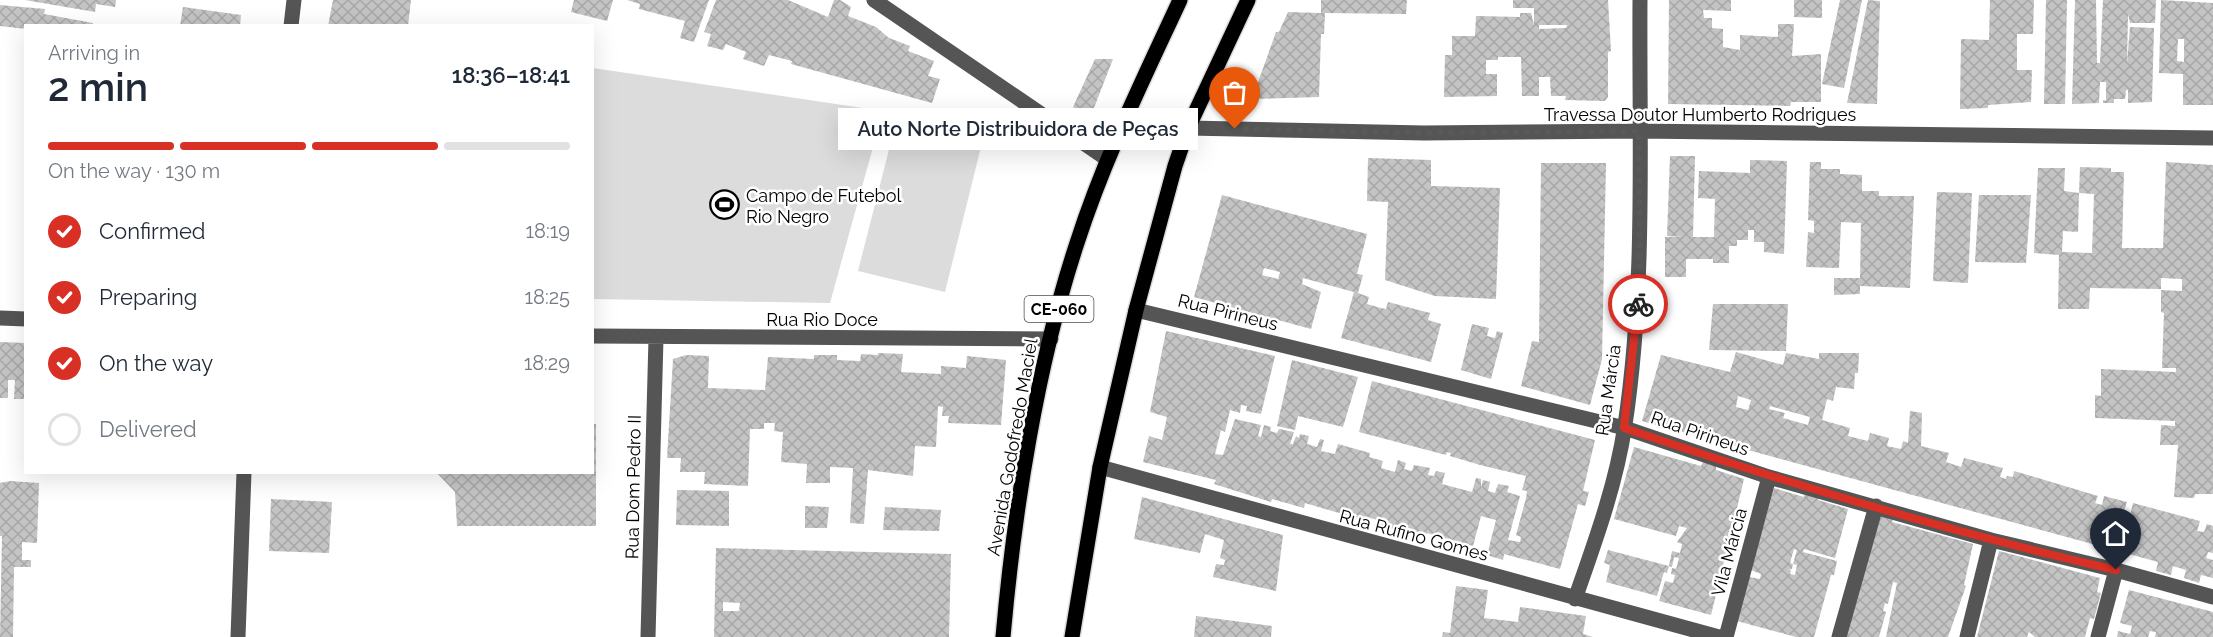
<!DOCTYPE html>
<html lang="en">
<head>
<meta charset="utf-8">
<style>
  :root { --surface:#fff; --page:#f6f6f7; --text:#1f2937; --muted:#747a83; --line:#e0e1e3; --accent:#d93025 }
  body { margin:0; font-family:Raleway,sans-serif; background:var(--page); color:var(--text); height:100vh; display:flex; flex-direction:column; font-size:22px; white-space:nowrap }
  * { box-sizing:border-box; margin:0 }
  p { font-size:20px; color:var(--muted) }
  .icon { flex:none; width:33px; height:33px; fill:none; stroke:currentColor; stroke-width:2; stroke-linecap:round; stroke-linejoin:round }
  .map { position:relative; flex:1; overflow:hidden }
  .sheet { position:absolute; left:24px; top:24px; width:570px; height:450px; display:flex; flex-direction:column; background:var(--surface); border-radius:0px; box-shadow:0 6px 24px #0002 }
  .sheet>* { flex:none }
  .pin { position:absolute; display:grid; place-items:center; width:51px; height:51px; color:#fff; margin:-62px -26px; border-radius:50% 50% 50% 0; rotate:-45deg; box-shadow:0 0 6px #0007 }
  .pin .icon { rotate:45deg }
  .courier { position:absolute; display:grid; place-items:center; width:60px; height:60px; margin:-30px; border:4px solid #d93025; border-radius:50%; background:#fff; color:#222; box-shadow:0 2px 8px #0007 }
  .bubble { position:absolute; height:42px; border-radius:0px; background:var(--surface); box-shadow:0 6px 24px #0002; font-size:20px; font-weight:600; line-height:42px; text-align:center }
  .headline em { font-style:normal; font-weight:600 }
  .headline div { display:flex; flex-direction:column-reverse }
  .headline { display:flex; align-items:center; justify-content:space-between; height:102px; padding:0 24px }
  h1 { font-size:39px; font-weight:600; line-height:45px }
  .bar { display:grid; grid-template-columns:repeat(4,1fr); gap:9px 6px; align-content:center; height:72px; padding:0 24px }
  .bar i { height:8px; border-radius:4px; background:var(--line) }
  .bar .active { background:var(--accent) }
  .bar p { grid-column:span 4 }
  ol { padding:0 24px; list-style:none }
  li { display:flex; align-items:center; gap:18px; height:66px }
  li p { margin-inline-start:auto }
  li .icon { padding:6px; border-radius:50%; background:var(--accent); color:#fff; stroke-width:4 }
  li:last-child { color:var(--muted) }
  li i { width:33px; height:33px; border:3px solid var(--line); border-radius:50% }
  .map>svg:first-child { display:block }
  .park { fill:#dcdcdc }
  .building { fill:url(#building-cross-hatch); fill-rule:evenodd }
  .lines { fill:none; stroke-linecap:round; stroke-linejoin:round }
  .major-casing { stroke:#dbdbdb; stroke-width:18 }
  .minor { stroke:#555; stroke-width:15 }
  .major { stroke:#000; stroke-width:15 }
  .done { stroke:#595959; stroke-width:6; stroke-dasharray:0 10.8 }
  .route { stroke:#d93025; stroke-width:8 }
  .labels { text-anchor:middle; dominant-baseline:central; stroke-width:5; stroke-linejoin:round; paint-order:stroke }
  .shield { fill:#fff; stroke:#4c4c4c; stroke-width:1.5 }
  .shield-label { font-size:16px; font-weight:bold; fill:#000 }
  .street-label { font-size:18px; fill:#000; stroke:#fff }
  .poi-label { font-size:18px; fill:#000; stroke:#fff; text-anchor:start }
</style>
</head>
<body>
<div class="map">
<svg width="2213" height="637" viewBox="0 0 2213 637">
  <defs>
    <pattern id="building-cross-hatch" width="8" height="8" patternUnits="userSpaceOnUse" patternTransform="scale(1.5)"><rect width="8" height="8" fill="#c4c4c4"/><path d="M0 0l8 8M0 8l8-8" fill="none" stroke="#a7a7a7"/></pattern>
  </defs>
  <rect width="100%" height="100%" fill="#fff"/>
  <!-- park -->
  <path class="park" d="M593,68l290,43 -53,192 -237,-4z
    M896,122l86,21 -37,149 -87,-21z"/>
  <!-- building -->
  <path class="building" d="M25,0h91l-1,7 -19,-3 -1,8z
    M333,0h78l-3,26h-80z
    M574,0h39l-6,21 -36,-9z
    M627,0h82l-15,42 -14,-4 5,-17 -46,-12 1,-5z
    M716,0h72l40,17 6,-17h6l11,7 -3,9 28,11 13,11 21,8 -2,5 26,10 -6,15 12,3 -8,24 -141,-39 1,-3 -23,-6 -5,11 -21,-7 3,-7 -20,-8 -3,6 -16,-4 4,-12 -7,-2z
    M1321,0h86l-1,14 -81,-1 -1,21h-3l-2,63 -67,2 24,-67h3l9,-20 33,1z
    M1513,0h95l3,51 -3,1v45l-3,4 -40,-1 1,-4h-15l-1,-19h-11v19h-17l-1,-39h-23v3h-12v14h11v22l-53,1 1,-42h7v-19h23l1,-20 44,1v-4h11l3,12v-17h-21zM1539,25h28l-1,3 -27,1z
    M1669,0h62v11l-28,-1 1,8h8v10l11,1v18l17,3v-15l38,2v-13h16l-2,32 29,-2v48h-30l-1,4 -122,-2z
    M1794,0h28v18l-28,-1z
    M1840,0h22l-18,88 -22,-4z
    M1868,0l12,1 -3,103 -30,-1z
    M1990,0h44l-1,34h-16v36h15l-1,32 -43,3v3l-28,1 1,-70 28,1z
    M2046,0h21l-2,104h-21z
    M2075,0h21l1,63h3l3,-63h53l-1,23h-25l-2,-9 -1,49 3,-36 24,1 -2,74 -24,1v-13h-2l-1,9h-11v4h-11v-3l3,1v-19h-6l-1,21 -27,1z
    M2161,0l52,3v102h-30v-31l-24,-1zM2178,39h6v23l-7,-1z
    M0,5l45,4 -1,5 49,9v3h-67v3l-26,-3z
    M183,7l58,8 -1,11h-60z
    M1095,59h18l-23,59 -17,-11z
    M1670,156h25l-2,81h21l1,-38 -17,-1 1,-27 51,2v-13l37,1 -3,93 -20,-2v-10h-10v-12h-6v10h-11v6h-8v17h-16v-4h-27v18h-21v-40h18l-16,-1z
    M1368,158l63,2v26l69,2 -4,111 -61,-3 -50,-16 3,-78 -21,-1z
    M1810,162h11v7h19v5l22,1v16h17v5h35l-4,92 -50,-2v8l-26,1v-17h26l1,-55 -20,-1 -2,46 -33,-1 2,-35 6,1v-12l-6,-1z
    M2166,162l47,3v329h-18l-1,4 -20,-1 4,-52h-18l1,-20 14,1v-5l-80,-3v-23l6,1v-27l75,3v-4h-14l2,-55 -3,-1v-22l21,1v-12l-21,-1v11l-71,-1 -1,21h-31l1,-54 -25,-2 4,-85h27l-1,23 15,2 1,-26 31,1v4h13l-2,76h41zM2079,193l15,1 -2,59 -30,-1 1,-21 15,1z
    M1541,163h65l-4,196 -12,46 -69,-19 11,-45 7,1z
    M1937,192l35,1 -4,90 -35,-2z
    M1222,195l145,39 -10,40 6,1 -5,18 11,4 -2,7 14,4 5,1 2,-7 42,11 -2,7 13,4 -10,38 -90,-24 13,-46 -51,-14 -1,6 19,8 -10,37 -117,-32zM1264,268l16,4 -2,7 -16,-4z
    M1979,195h52l-5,68 -51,-1z
    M1713,304h75l-2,47 -77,-1z
    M1472,324l17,4 -2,8 8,2 2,-7 6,2 -12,46 -30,-9z
    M1166,331l109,25 -14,58 -15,-3 1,-5 -6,-1 -1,8 -10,-3 -5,22 -4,-2 -6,24 8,1 12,-36 26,6 -3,11 3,1 3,-12 7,2 -1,4 7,2 2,-4 15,3 -4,12h3l3,-8 3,2 1,-4 9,2 -2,8 10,3 3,-8 4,1 -3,11 14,3 3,-10 32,9 -1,4 14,4 -2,7 14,4 3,-12 8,3 -2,6 8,2 2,-6 16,3 -2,7 6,1 2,-5 9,2 -3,11 30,8 4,-14 5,1v9l2,-8 7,2 -2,9 7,2 3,-9 11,2 -2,6 13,4 -12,44 12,2 1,-5 -5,-2 10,-37 1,-7 -5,-1 4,-14 -46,-11 -30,-9 1,-3 -4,-1 -1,3 -87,-23 13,-51 223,59 -12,51 6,1 -4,14 -7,-2 -18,65 -56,-15 -1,6 -16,-5 9,-35 -15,-4 -8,30 -46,-13 -1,5 -15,-4 1,-5 -15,-4 -1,5 -16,-5 1,-4 -14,-4 -1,4 -61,-18 -1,5 -32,-9 -1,3 -57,-18 2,-4 -73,-18 6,-26 13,4 5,-23 -17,-5z
    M0,342l26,1v56h-12l1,-19h-7v18h-8z
    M1736,352l47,13 3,-12 33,6v-6h40l-1,20h-3l-1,16 -18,-2 -3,14 -6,-2 -5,21 28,8 -2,8 20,5 2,-8 19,5 -2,8 14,3 2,-8 5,2 2,-32 12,2 -1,33 28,7 -3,9 15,5 3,-9 39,10 -3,9 6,2 1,-3 6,1 1,-6 24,7 60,18 -3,7 7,2 2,-9 23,6 -4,12 7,2 3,-13 67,18 -3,10 7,1 3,-8 6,2v27l-5,-1 -2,6 7,2v18l-12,-3 -2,8 -15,-5 2,-8 -13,-4 -2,9 -15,-4 2,-9 -516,-141 19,-66 69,17zM1738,396l13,4 -3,10 -12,-3zM1770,406l40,11 -2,8 -25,-7 2,-5 -16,-4z
    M878,353l25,1 -2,18 40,2v-8l25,2 1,-12 39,4 -5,65 -53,-2 1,-7h-7l1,-9 -5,-1 -2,41 -21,-1 -2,30 -45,-6 -4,54 -14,-1 3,-55 -23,-1v16h-24l1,-19 -26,-2 2,-30 -9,-1 1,-8h-11v6h-14l-2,57 -44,-2 1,-12h-25l1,-14h-14l6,-99 13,-4 23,1 -1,32 57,2 3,-33 46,2v-4h23v5l23,1 1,-7 17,1z
    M1292,360l66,17 -15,50 -45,-11 -3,14 -18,-4z
    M592,424h4v102h-139l-2,-34 -19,-20h156z
    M1634,447l67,19 2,-4 13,4v4l28,9 -33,136 -52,-14 6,-20 8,2 2,-8 -4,-1 1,-6 4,1 3,-11 -5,-1 -2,10 -3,-1 3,-15 8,2 2,-9 -5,-2 10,-14 -8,-2 -3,10 -62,-17z
    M10,481l29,2 -2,60 -15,-1v18h9v7h-17l-1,70h-13l2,-101h-2v-53z
    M1774,488l30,9 1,-4 14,4 -1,3 30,9 -13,49 -31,-9 -1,3 34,9 -3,14h-3l-17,62h-18l-59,-16 12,-44 11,2 1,-5 -10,-4zM1794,549l3,1 -4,14 4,1 -2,10 -5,-1 1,-4h-3l4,-1 1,-5 -3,-1z
    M677,490l52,1v35l-53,-1z
    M1142,497l141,38 -7,56 -63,-14 3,-13 8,1 1,-5 -5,-2 4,-18 -19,-6 -5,19 -66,-14z
    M271,499l61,3 -3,51 -60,-2z
    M805,506l24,1 -2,21h-22z
    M885,507l56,3 -2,21 -56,-1z
    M1877,512l17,5 -2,5 81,22 -9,41 2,1 -18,51h-62l11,-54 -4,-1 -5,22 -3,-1 -2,8 3,1 -7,25h-35z
    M716,548l235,6 -2,83h-235zM723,602l17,1 -1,8h-16z
    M1608,550l61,16 -2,7 -3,-1 -7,24 -51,-14 4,-17 -6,-2z
    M1999,551l101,27 -3,14 4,1 -7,26 -4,-1 -5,19h-50l-6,-5 -2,5h-50z
    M1456,586l32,4 -4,28 34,4 2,-15 66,9 -3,18 10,3h-151l1,-5 7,1z
    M2129,590l84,22v25h-58l1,-5 -6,-1 -2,6h-31l1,-6 12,3 2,-8 -12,-3z
    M1196,616l76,10 -1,11h-77z"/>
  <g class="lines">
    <defs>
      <path id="major" d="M1003,637c11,-126 34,-273 74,-394 27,-84 66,-163 103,-243
        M1072,637l28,-170 36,-157 39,-144 13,-38 60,-128"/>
    </defs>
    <!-- major casing -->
    <use href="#major" class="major-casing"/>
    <!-- minor -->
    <path class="minor" d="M874,0l233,159
      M291,26l3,-26
      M1188,128l236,5 215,-2 574,7
      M1136,310l489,118 144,49 222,63 125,30 97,27
      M0,318l26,1
      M592,336l459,3
      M1100,467l619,170
      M1575,599c20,-57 41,-114 50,-174 21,-140 14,-283 15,-425
      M238,637l6,-165
      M648,637l8,-299
      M1726,637l43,-160
      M1839,637l37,-131
      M1967,637l24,-97
      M2098,637l18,-67"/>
    <!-- major -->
    <use href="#major" class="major"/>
  </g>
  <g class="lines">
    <!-- done -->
    <path class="done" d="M1235,129l189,4 215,-2 1,140 -2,33"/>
    <!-- route -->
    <path class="route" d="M1638,304l-14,124c162,55 326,104 492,142"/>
  </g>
  <!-- icons -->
  <defs>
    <symbol id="stadium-ring" viewBox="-11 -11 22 22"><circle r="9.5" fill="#fff" stroke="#000" stroke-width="1.5"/><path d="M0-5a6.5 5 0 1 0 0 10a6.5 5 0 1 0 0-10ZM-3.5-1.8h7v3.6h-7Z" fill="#000"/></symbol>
  </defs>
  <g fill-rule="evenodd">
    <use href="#stadium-ring" x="708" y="188" width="33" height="33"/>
  </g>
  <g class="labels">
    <!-- shield labels -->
    <rect class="shield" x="1024.5" y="296" width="69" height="26" rx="4.5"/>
    <g class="shield-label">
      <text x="1059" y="309">CE-060</text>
    </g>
    <!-- street labels -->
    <g class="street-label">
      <text x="1700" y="114">Travessa Doutor Humberto Rodrigues</text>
      <text transform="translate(1228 312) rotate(14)">Rua Pirineus</text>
      <text x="822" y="319">Rua Rio Doce</text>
      <text transform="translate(1608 390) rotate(-82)">Rua Márcia</text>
      <text transform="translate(1700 433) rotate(19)">Rua Pirineus</text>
      <text transform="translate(1012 447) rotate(-80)">Avenida Godofredo Maciel</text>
      <text transform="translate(633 487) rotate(-89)">Rua Dom Pedro II</text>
      <text transform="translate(1414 535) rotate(15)">Rua Rufino Gomes</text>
      <text transform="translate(1729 552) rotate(-75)">Vila Márcia</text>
    </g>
    <!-- poi labels -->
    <g class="poi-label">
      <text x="746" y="195">Campo de Futebol<tspan x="746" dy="21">Rio Negro</tspan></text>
    </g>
  </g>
</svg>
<div class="pin" style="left:1235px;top:129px;background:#ea580c"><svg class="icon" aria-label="bag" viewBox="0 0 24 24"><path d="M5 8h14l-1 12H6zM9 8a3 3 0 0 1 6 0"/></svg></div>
<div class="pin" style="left:2116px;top:570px;background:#1f2937"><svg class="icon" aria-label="home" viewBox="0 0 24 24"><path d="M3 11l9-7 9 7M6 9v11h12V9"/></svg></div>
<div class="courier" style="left:1638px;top:304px"><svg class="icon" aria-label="bike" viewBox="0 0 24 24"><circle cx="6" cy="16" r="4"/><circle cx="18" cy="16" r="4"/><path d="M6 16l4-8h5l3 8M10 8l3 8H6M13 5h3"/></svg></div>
<div class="bubble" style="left:838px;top:108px;width:360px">Auto Norte Distribuidora de Peças</div>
<section class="sheet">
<div class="headline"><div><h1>2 min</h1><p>Arriving in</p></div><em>18:36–18:41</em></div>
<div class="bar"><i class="active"></i><i class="active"></i><i class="active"></i><i></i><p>On the way · 130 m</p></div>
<ol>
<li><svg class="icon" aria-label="check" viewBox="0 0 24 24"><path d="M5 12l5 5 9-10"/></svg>Confirmed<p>18:19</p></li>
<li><svg class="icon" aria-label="check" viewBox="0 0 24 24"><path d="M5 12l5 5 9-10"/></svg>Preparing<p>18:25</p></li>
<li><svg class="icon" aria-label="check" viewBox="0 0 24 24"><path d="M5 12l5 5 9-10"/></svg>On the way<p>18:29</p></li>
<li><i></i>Delivered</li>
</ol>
</section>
</div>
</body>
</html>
